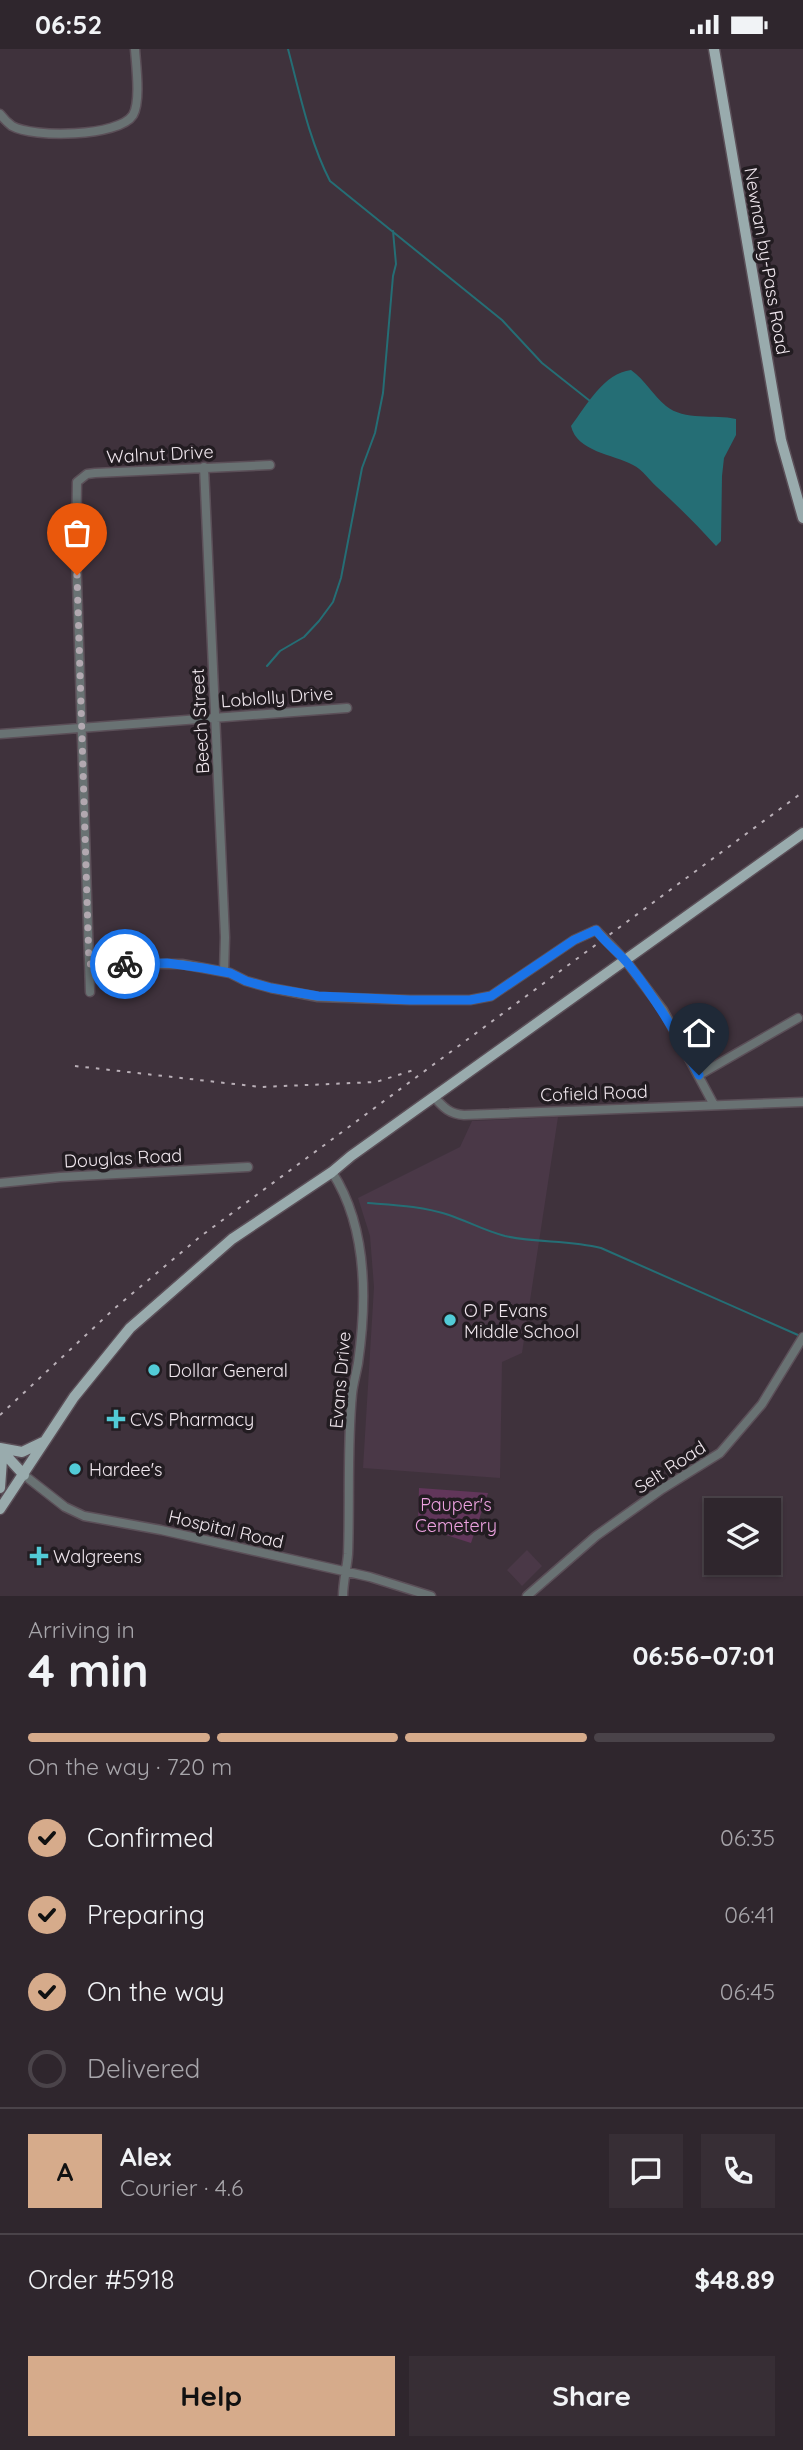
<!DOCTYPE html>
<html lang="en">
<head>
<meta charset="utf-8">
<style>
  :root { --surface:#2f262d; --page:#372e35; --text:#f1f3f6; --muted:#a7a5aa; --line:#4a4349; --accent:#d6ab8b }
  body { margin:0; font-family:Quicksand,sans-serif; background:var(--page); color:var(--text); height:100vh; display:flex; flex-direction:column; font-size:26px; white-space:nowrap }
  * { box-sizing:border-box; margin:0 }
  p { font-size:23px; color:var(--muted) }
  .icon { flex:none; width:38px; height:38px; fill:none; stroke:currentColor; stroke-width:2; stroke-linecap:round; stroke-linejoin:round }
  .map { position:relative; height:1547px; overflow:hidden }
  .side { display:flex; flex-direction:column; background:var(--surface); flex:1 }
  .side>* { flex:none }
  .buttons { position:absolute; left:704px; top:1449px; display:grid; gap:14px }
  .buttons a { display:grid; place-items:center; width:77px; height:77px; border-radius:0px; background:var(--surface); box-shadow:0 2px 5px #0004,0 0 0 2px var(--line); font-size:35px }
  .pin { position:absolute; display:grid; place-items:center; width:60px; height:60px; color:#fff; margin:-72px -30px; border-radius:50% 50% 50% 0; rotate:-45deg; box-shadow:0 0 7px #0007 }
  .pin .icon { rotate:45deg }
  .courier { position:absolute; display:grid; place-items:center; width:70px; height:70px; margin:-35px; border:5px solid #1a73e8; border-radius:50%; background:#fff; color:#222; box-shadow:0 2px 9px #0007 }
  .headline em { font-style:normal; font-weight:700 }
  .headline div { display:flex; flex-direction:column-reverse }
  .headline { display:flex; align-items:center; justify-content:space-between; height:119px; padding:0 28px }
  h1 { font-size:46px; font-weight:700; line-height:52px }
  .bar { display:grid; grid-template-columns:repeat(4,1fr); gap:10px 7px; align-content:center; height:84px; padding:0 28px }
  .bar i { height:9px; border-radius:5px; background:var(--line) }
  .bar .active { background:var(--accent) }
  .bar p { grid-column:span 4 }
  .line { display:flex; align-items:center; gap:18px; padding:0 28px; border-top:2px solid var(--line) }
  .line div { flex:1 }
  .round { display:grid; place-items:center; flex:none; width:74px; height:74px; border-radius:0px; background:var(--page) }
  ol { padding:0 28px; list-style:none }
  li { display:flex; align-items:center; gap:21px; height:77px }
  li p { margin-inline-start:auto }
  li .icon { padding:7px; border-radius:50%; background:var(--accent); color:#111; stroke-width:4 }
  li:last-child { color:var(--muted) }
  li i { width:38px; height:38px; border:4px solid var(--line); border-radius:50% }
  .cta { display:flex; gap:14px; margin-top:auto; padding:14px 28px }
  .cta a { flex:1; height:80px; border-radius:0px; background:var(--accent); color:#111; font-size:28px; font-weight:700; line-height:80px; text-align:center }
  .cta a+a { background:var(--page); color:var(--text) }
  .status { display:flex; justify-content:space-between; align-items:center; height:49px; padding:0 35px; background:var(--surface); direction:ltr }
  .status svg { height:19px; fill:currentColor }
  .map>svg:first-child { display:block }
  .built { fill:#4a3847 }
  .green { fill:#61365a }
  .water { fill:#256e75 }
  .lines { fill:none; stroke-linecap:round; stroke-linejoin:round }
  .stream { stroke:#256e75; stroke-width:2 }
  .minor-casing { stroke:#5b4f58; stroke-width:11 }
  .major-casing { stroke:#5b4f58; stroke-width:13 }
  .minor { stroke:#697273; stroke-width:8 }
  .major { stroke:#99abad; stroke-width:10 }
  .rail { stroke:#b9afb7; stroke-width:2; stroke-dasharray:3.5 7; stroke-linecap:butt }
  .done { stroke:#b2a8b0; stroke-width:7; stroke-dasharray:0 12.6 }
  .route { stroke:#1a73e8; stroke-width:9 }
  .poi-dot { fill:#52cbd7; stroke:#221c21; stroke-width:2.5 }
  .labels { text-anchor:middle; dominant-baseline:central; stroke-width:7; stroke-linejoin:round; paint-order:stroke }
  .street-label { font-size:18px; fill:#f0e7ee; stroke:#221c21 }
  .poi-label { font-size:18px; fill:#f0e7ee; stroke:#221c21; text-anchor:start }
  .park-label { font-size:18px; fill:#eca1df; stroke:#221c21 }
</style>
</head>
<body>
<div class="status"><b>06:52</b><svg viewBox="0 0 49 12"><path d="M0 12V9h3v3zM5 12V6h3v6zM10 12V3h3v9zM15 12V0h3v12zM26 1h20v11H26zM47 4h2v5h-2z"/></svg></div>
<div class="map">
<svg width="803" height="1547" viewBox="0 0 803 1547">
  <rect width="100%" height="100%" fill="#3f323c"/>
  <!-- built -->
  <path class="built" d="M558,1068l-36,236 -20,9 -2,116 -137,-10 11,-181 -4,-51 -12,-38 102,-51 12,-26z
    M527,1501l15,16 -20,20 -15,-16z"/>
  <!-- green -->
  <path class="green" d="M419,1439l69,5 -17,50 -53,-17z"/>
  <!-- water -->
  <path class="water" d="M631,321c14,10 22,25 35,36 18,15 49,8 70,13v16l-12,23 -2,18 -1,65 -5,5c-19,-21 -38,-40 -59,-59 -8,-7 -14,-17 -24,-22 -20,-11 -56,-13 -62,-39 16,-21 33,-53 60,-56z"/>
  <g class="lines">
    <!-- stream -->
    <path class="stream" d="M288,0c12,45 21,91 42,132l172,139 40,43 48,38
      M267,617l13,-15 24,-14 15,-16 14,-19 8,-24 21,-110 13,-35 8,-40 10,-117 3,-12 -3,-33
      M368,1154c27,2 54,3 81,12 18,6 36,16 56,21 31,7 65,4 96,12l197,87"/>
    <defs>
      <path id="minor" d="M0,65c3,4 8,9 12,12 21,12 107,11 121,-11 8,-14 3,-50 2,-66
        M204,418l21,470 -1,35
        M0,685l347,-26
        M89,915h93l48,9 16,8 25,7 47,9 92,3h60l21,-4 83,-56 22,-10 30,31 37,49 51,95
        M90,943l-14,-443 1,-67 10,-8 8,-1 175,-8
        M699,1026l99,-57
        M435,1049c9,10 15,16 29,17l339,-13
        M332,1123c35,54 35,129 26,191 -2,11 -5,21 -6,31 -5,53 -2,107 -4,160 -1,14 -5,28 -5,42
        M0,1134l60,-6 188,-10
        M24,1426l41,32 19,9 77,14 209,47 61,19
        M527,1547l69,-60 66,-47 58,-36 42,-49 41,-67"/>
      <path id="major" d="M714,0l67,391 22,78
        M0,1399l22,4 21,-10
        M1,1401l23,25
        M0,1403l2,8 -2,28
        M0,1460l74,-112 56,-69 102,-89 100,-67 19,-16 452,-323"/>
    </defs>
    <!-- minor casing -->
    <use href="#minor" class="minor-casing"/>
    <!-- major casing -->
    <use href="#major" class="major-casing"/>
    <!-- minor -->
    <use href="#minor" class="minor"/>
    <!-- major -->
    <use href="#major" class="major"/>
    <!-- rail -->
    <path class="rail" d="M75,1017l186,21 115,-5 41,-13
      M0,1366l115,-107 86,-72 602,-444"/>
  </g>
  <g class="lines">
    <!-- done -->
    <path class="done" d="M77,526l12,389h36"/>
    <!-- route -->
    <path class="route" d="M125,915l42,-1 36,5 27,5 16,8 25,7 47,8 92,4h60l21,-4 83,-56 22,-10c9,13 23,22 33,35 28,35 49,71 70,110"/>
  </g>
  <!-- markers -->
  <g class="poi-dot">
    <circle cx="450" cy="1271" r="7"/>
    <circle cx="154" cy="1321" r="7"/>
    <path d="M112.5 1359.5h7v7h7v7h-7v7h-7v-7h-7v-7h7z"/>
    <circle cx="75" cy="1420" r="7"/>
    <path d="M35.5 1496.5h7v7h7v7h-7v7h-7v-7h-7v-7h7z"/>
  </g>
  <g class="labels">
    <!-- street labels -->
    <g class="street-label">
      <text transform="translate(767 212) rotate(80)">Newnan by-Pass Road</text>
      <text transform="translate(160 405) rotate(-3)">Walnut Drive</text>
      <text transform="translate(277 648) rotate(-4)">Loblolly Drive</text>
      <text transform="translate(200 672) rotate(-93)">Beech Street</text>
      <text transform="translate(594 1044) rotate(-2)">Cofield Road</text>
      <text transform="translate(123 1109) rotate(-3)">Douglas Road</text>
      <text transform="translate(340 1331) rotate(-85)">Evans Drive</text>
      <text transform="translate(670 1418) rotate(-33)">Selt Road</text>
      <text transform="translate(226 1480) rotate(13)">Hospital Road</text>
    </g>
    <!-- poi labels -->
    <g class="poi-label">
      <text x="464" y="1261">O P Evans<tspan x="464" dy="21">Middle School</tspan></text>
      <text x="168" y="1321">Dollar General</text>
      <text x="130" y="1370">CVS Pharmacy</text>
      <text x="89" y="1420">Hardee's</text>
      <text x="53" y="1507">Walgreens</text>
    </g>
    <!-- park labels -->
    <g class="park-label">
      <text x="456" y="1455">Pauper's<tspan x="456" dy="21">Cemetery</tspan></text>
    </g>
  </g>
</svg>
<div class="buttons">
<a><svg class="icon" aria-label="layers" viewBox="0 0 24 24"><path d="M12 4l9 5-9 5-9-5zM3 14l9 5 9-5"/></svg></a>
</div>
<div class="pin" style="left:77px;top:526px;background:#ea580c"><svg class="icon" aria-label="bag" viewBox="0 0 24 24"><path d="M5 8h14l-1 12H6zM9 8a3 3 0 0 1 6 0"/></svg></div>
<div class="pin" style="left:699px;top:1026px;background:#1f2937"><svg class="icon" aria-label="home" viewBox="0 0 24 24"><path d="M3 11l9-7 9 7M6 9v11h12V9"/></svg></div>
<div class="courier" style="left:125px;top:915px"><svg class="icon" aria-label="bike" viewBox="0 0 24 24"><circle cx="6" cy="16" r="4"/><circle cx="18" cy="16" r="4"/><path d="M6 16l4-8h5l3 8M10 8l3 8H6M13 5h3"/></svg></div>
</div>
<section class="side">
<div class="headline"><div><h1>4 min</h1><p>Arriving in</p></div><em>06:56–07:01</em></div>
<div class="bar"><i class="active"></i><i class="active"></i><i class="active"></i><i></i><p>On the way · 720 m</p></div>
<ol>
<li><svg class="icon" aria-label="check" viewBox="0 0 24 24"><path d="M5 12l5 5 9-10"/></svg>Confirmed<p>06:35</p></li>
<li><svg class="icon" aria-label="check" viewBox="0 0 24 24"><path d="M5 12l5 5 9-10"/></svg>Preparing<p>06:41</p></li>
<li><svg class="icon" aria-label="check" viewBox="0 0 24 24"><path d="M5 12l5 5 9-10"/></svg>On the way<p>06:45</p></li>
<li><i></i>Delivered</li>
</ol>
<div class="line" style="height:126px"><b class="round" style="background:var(--accent);color:#111">A</b><div><b>Alex</b><p>Courier · 4.6</p></div><a class="round"><svg class="icon" aria-label="chat" viewBox="0 0 24 24"><path d="M4 5h16v11H9l-5 4z"/></svg></a><a class="round"><svg class="icon" aria-label="phone" viewBox="0 0 24 24"><path d="M5 4h4l2 5-3 2q2 4 5 5l2-3 5 2v4C11 20 4 13 5 4z"/></svg></a></div>
<div class="line" style="height:91px"><div>Order #5918</div><b>$48.89</b></div>
<div class="cta"><a>Help</a><a>Share</a></div>
</section>
</body>
</html>
